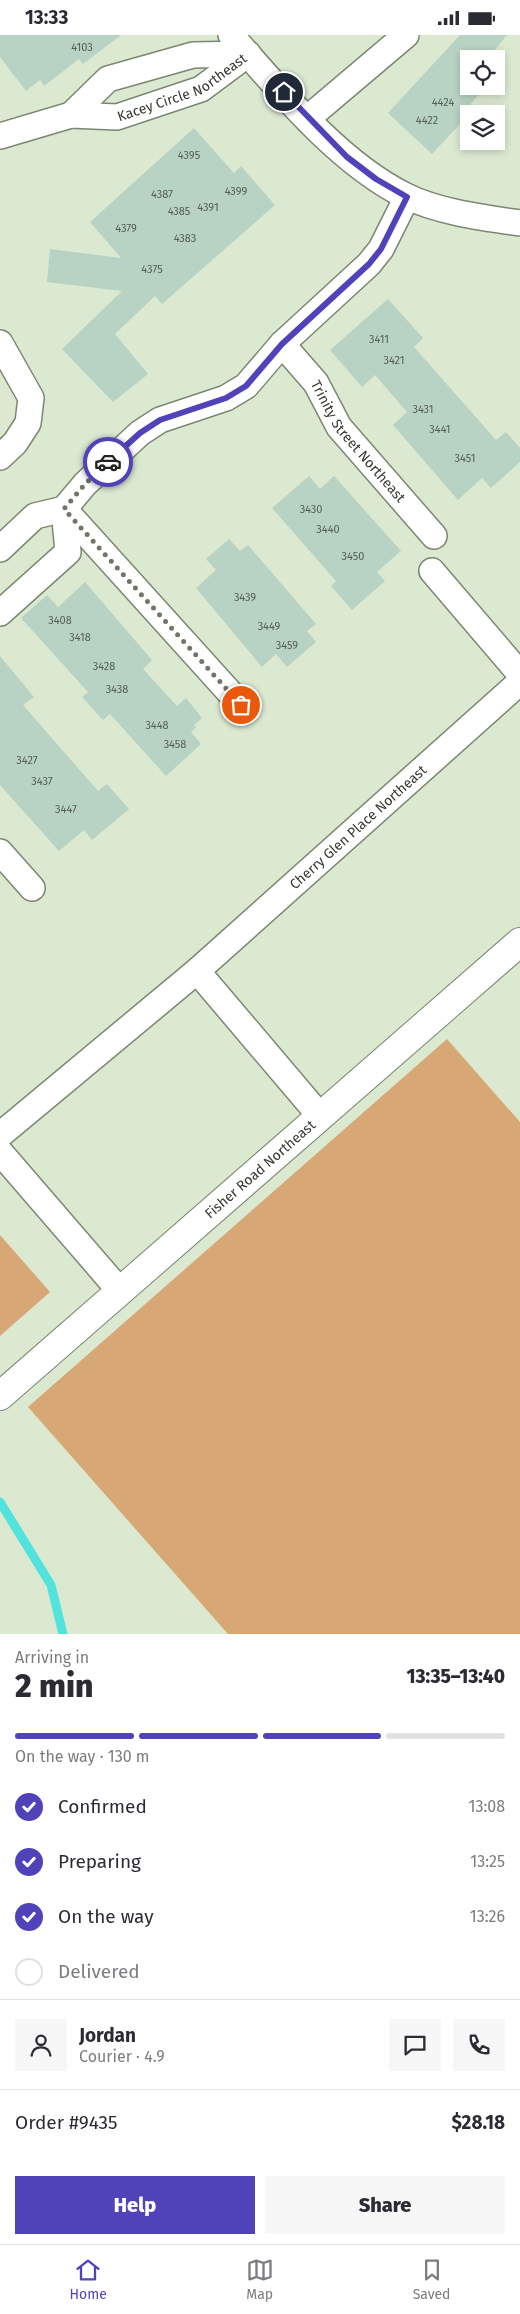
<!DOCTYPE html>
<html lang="en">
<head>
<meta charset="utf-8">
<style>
  :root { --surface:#fff; --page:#f7f7f7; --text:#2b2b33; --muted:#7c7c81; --line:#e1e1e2; --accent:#5043ba }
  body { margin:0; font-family:"Fira Sans",sans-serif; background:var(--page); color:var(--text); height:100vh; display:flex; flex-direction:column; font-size:19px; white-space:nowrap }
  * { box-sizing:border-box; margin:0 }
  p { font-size:16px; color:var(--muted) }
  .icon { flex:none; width:28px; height:28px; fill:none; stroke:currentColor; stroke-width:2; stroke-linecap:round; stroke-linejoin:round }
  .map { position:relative; height:1599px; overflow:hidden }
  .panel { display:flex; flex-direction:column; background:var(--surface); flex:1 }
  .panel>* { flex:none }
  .fabs { position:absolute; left:460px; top:15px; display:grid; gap:10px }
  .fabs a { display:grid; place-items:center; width:45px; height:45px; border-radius:0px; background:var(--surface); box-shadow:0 2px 8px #0003; font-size:25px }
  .pin { position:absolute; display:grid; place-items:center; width:42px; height:42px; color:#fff; margin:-21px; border:2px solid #fff; border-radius:50%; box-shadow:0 1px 5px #0007 }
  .courier { position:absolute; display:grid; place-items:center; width:50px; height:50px; margin:-25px; border:4px solid #5043ba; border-radius:50%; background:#fff; color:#222; box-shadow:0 1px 6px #0007 }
  .summary em { font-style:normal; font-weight:800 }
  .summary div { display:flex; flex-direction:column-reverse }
  .summary { display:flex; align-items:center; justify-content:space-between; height:85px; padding:0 15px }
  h1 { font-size:32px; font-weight:800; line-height:38px }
  .bar { display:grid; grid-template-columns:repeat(4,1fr); gap:8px 5px; align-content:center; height:60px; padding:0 15px }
  .bar i { height:6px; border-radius:4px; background:var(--line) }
  .bar .selected { background:var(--accent) }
  .bar p { grid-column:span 4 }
  .line { display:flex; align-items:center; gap:12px; padding:0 15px; border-top:1px solid var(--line) }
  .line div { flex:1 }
  .round { display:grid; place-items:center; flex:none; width:52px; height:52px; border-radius:0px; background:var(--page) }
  ol { padding:0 15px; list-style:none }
  li { display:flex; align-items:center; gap:15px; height:55px }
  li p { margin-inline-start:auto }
  li .icon { padding:5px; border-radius:50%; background:var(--accent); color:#fff; stroke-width:4 }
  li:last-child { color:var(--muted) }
  li i { width:28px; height:28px; border:2px solid var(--line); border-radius:50% }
  .cta { display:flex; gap:10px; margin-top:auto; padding:10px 15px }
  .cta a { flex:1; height:58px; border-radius:0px; background:var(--accent); color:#fff; font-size:20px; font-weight:800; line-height:58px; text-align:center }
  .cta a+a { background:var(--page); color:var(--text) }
  .status { display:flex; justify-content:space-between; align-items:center; height:35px; padding:0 25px; background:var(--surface); direction:ltr }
  .status svg { height:14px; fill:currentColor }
  .tabs { display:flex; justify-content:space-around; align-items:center; height:70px; border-top:1px solid var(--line); background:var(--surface); font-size:14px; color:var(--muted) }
  .tabs a { display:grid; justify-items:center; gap:2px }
  .tabs .selected { color:var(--accent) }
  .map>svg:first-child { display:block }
  .green { fill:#d7a875 }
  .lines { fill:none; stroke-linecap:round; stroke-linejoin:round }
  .stream { stroke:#51e3dc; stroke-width:9 }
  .building { fill:#b8d2c3 }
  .street-casing { stroke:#7c8771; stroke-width:28 }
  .secondary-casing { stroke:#7c8771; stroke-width:30 }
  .street { stroke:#fff; stroke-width:25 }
  .secondary { stroke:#fff; stroke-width:28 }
  .done { stroke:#6f7768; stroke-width:5; stroke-dasharray:0 9 }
  .route { stroke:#5043ba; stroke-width:6 }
  .labels { text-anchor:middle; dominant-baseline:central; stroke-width:4.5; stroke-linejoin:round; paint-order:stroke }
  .number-label { font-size:11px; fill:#566055 }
  .street-label { font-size:14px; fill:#353a30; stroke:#dce9d1 }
</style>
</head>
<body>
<div class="status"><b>13:33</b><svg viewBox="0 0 49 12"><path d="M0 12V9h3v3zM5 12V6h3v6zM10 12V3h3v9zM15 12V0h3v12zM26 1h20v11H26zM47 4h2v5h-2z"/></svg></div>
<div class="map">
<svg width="520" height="1599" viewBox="0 0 520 1599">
  <rect width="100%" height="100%" fill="#dce9d1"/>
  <!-- green -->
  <path class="green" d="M447,1004l73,83v512h-292l-200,-227z
    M0,1200l50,57 -50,44z"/>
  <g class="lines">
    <!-- stream -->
    <path class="stream" d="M0,1467l51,83 12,49"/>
  </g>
  <!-- building -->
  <path class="building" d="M0,0h121l-38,29 -4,-5 -35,27 -4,-6 -14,11 -26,-34z
    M460,0h47l-19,23 1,1h-20v27h17l-18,21 4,4 -40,43 -44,-41z
    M194,93l40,45 7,-7 34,39 -113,99 -7,-8 -40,38 33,40 -35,28 -51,-53 60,-58 -75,-9 3,-33 71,9 -31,-36z
    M388,264l35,39 -9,9 82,93 10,-8 14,16v14l-29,26 -9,-10 -24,22 -65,-75 14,-13 -32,-37 -13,12 -32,-37z
    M309,441l11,13 14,-13 67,75 -24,21 8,9 -33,29 -21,-24 5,-5 -64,-73z
    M229,504l11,12 8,-6 68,79 -9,7 9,11 -29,25 -11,-13 -14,13 -66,-79 20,-18 -10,-11z
    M85,547l67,78 -9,9 34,37 9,-8 16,20 -8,7 2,2 -5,5 10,12 -35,32 -56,-62 -7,6 -21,-23 6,-5 -67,-74 26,-23 11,12z
    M0,621l34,41 -11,8 75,86 9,-7 22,25 -37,31 -8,-10 -25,21 -59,-66z"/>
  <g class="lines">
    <defs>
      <g id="street">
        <path d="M231,0c48,55 109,129 175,161 32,16 79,22 114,27"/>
        <path d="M71,80l37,-36 85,-24 55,-1"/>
        <path d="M308,83l98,-83"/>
        <path id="s1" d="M0,101l71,-21 46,2 84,-28 47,-35"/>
        <path d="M0,308l31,55 -3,25 -13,20 -15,14"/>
        <path id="s2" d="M282,309l34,39 23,44 95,109"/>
        <path d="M64,474l177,196"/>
        <path d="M0,514l35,-33 29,-7 21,-25 55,-51 20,-13 66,-22 20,-12 36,-42 87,-80 12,-15 26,-52"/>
        <path d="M432,536l88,103"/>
        <path d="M0,578l68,-61 -4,-43"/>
        <path d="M0,817l32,36"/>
        <path id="s3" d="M320,1081l-123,-145 323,-289"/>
        <path d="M0,1100l197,-164"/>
        <path d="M0,1117l120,139"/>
      </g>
      <g id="secondary">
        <path id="s4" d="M0,1361l520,-454"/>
      </g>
    </defs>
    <!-- street casing -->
    <use href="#street" class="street-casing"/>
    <!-- secondary casing -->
    <use href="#secondary" class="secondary-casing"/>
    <!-- street -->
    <use href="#street" class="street"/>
    <!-- secondary -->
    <use href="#secondary" class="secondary"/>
  </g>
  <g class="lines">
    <!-- done -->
    <path class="done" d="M108,427l-23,22 -21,25 177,196"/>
    <!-- route -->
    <path class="route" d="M108,427l32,-29 20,-13 66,-22 20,-12 36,-42 87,-80 12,-15 26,-52 -31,-18 -29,-22 -63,-65"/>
  </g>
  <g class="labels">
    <!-- number labels -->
    <g class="number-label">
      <text x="82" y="12">4103</text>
      <text x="443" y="67">4424</text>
      <text x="427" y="85">4422</text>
      <text x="189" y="120">4395</text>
      <text x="236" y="156">4399</text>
      <text x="162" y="159">4387</text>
      <text x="208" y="172">4391</text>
      <text x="179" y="176">4385</text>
      <text x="126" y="193">4379</text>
      <text x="185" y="203">4383</text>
      <text x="152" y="234">4375</text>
      <text x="379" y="304">3411</text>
      <text x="394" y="325">3421</text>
      <text x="423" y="374">3431</text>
      <text x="440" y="394">3441</text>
      <text x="465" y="423">3451</text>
      <text x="311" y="474">3430</text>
      <text x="328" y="494">3440</text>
      <text x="353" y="521">3450</text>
      <text x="245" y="562">3439</text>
      <text x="60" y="585">3408</text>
      <text x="269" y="591">3449</text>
      <text x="80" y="602">3418</text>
      <text x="287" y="610">3459</text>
      <text x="104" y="631">3428</text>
      <text x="117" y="654">3438</text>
      <text x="157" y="690">3448</text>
      <text x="175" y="709">3458</text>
      <text x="27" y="725">3427</text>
      <text x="42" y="746">3437</text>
      <text x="66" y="774">3447</text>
    </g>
    <!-- street labels -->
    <g class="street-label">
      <text stroke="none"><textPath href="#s1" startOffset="192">Kacey Circle Northeast</textPath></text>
      <text stroke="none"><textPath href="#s2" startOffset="124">Trinity Street Northeast</textPath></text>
      <text stroke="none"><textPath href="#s3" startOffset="406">Cherry Glen Place Northeast</textPath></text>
      <text stroke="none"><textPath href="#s4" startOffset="345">Fisher Road Northeast</textPath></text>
    </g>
  </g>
</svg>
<div class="fabs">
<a><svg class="icon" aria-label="locate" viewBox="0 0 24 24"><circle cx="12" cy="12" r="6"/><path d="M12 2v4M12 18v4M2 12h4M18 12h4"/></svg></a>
<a><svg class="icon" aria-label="layers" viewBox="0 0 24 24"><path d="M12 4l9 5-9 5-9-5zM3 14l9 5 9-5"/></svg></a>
</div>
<div class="pin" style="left:241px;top:670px;background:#ea580c"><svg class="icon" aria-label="bag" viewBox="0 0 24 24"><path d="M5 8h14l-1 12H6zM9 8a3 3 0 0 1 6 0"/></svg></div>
<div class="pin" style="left:284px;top:57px;background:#1f2937"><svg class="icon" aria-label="home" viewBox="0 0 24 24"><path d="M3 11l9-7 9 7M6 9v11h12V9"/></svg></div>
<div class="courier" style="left:108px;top:427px"><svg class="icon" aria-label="car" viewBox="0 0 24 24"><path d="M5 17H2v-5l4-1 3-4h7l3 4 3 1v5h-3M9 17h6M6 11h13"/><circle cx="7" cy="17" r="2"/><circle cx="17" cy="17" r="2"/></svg></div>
</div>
<section class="panel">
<div class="summary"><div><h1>2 min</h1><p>Arriving in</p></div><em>13:35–13:40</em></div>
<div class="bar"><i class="selected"></i><i class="selected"></i><i class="selected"></i><i></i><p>On the way · 130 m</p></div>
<ol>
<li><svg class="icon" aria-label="check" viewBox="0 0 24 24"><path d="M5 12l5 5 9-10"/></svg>Confirmed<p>13:08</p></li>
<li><svg class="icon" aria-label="check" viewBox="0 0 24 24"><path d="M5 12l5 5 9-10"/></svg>Preparing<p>13:25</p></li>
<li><svg class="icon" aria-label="check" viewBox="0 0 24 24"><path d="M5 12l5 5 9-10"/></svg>On the way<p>13:26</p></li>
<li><i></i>Delivered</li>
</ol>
<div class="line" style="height:90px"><a class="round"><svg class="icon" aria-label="person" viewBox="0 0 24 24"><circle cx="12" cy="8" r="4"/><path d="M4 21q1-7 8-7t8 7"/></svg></a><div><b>Jordan</b><p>Courier · 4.9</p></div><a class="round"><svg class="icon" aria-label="chat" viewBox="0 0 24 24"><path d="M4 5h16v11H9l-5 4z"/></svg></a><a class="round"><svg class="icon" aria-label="phone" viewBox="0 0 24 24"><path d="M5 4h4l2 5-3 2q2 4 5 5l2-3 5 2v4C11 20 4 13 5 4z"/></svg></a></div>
<div class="line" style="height:65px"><div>Order #9435</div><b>$28.18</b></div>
<div class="cta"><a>Help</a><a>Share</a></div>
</section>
<nav class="tabs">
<a class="selected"><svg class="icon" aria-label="home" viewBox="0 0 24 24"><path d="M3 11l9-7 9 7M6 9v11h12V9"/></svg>Home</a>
<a><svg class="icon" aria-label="map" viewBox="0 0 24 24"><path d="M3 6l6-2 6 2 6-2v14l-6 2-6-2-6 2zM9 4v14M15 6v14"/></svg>Map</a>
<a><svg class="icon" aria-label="saved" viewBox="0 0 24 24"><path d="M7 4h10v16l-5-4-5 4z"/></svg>Saved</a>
</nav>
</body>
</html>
